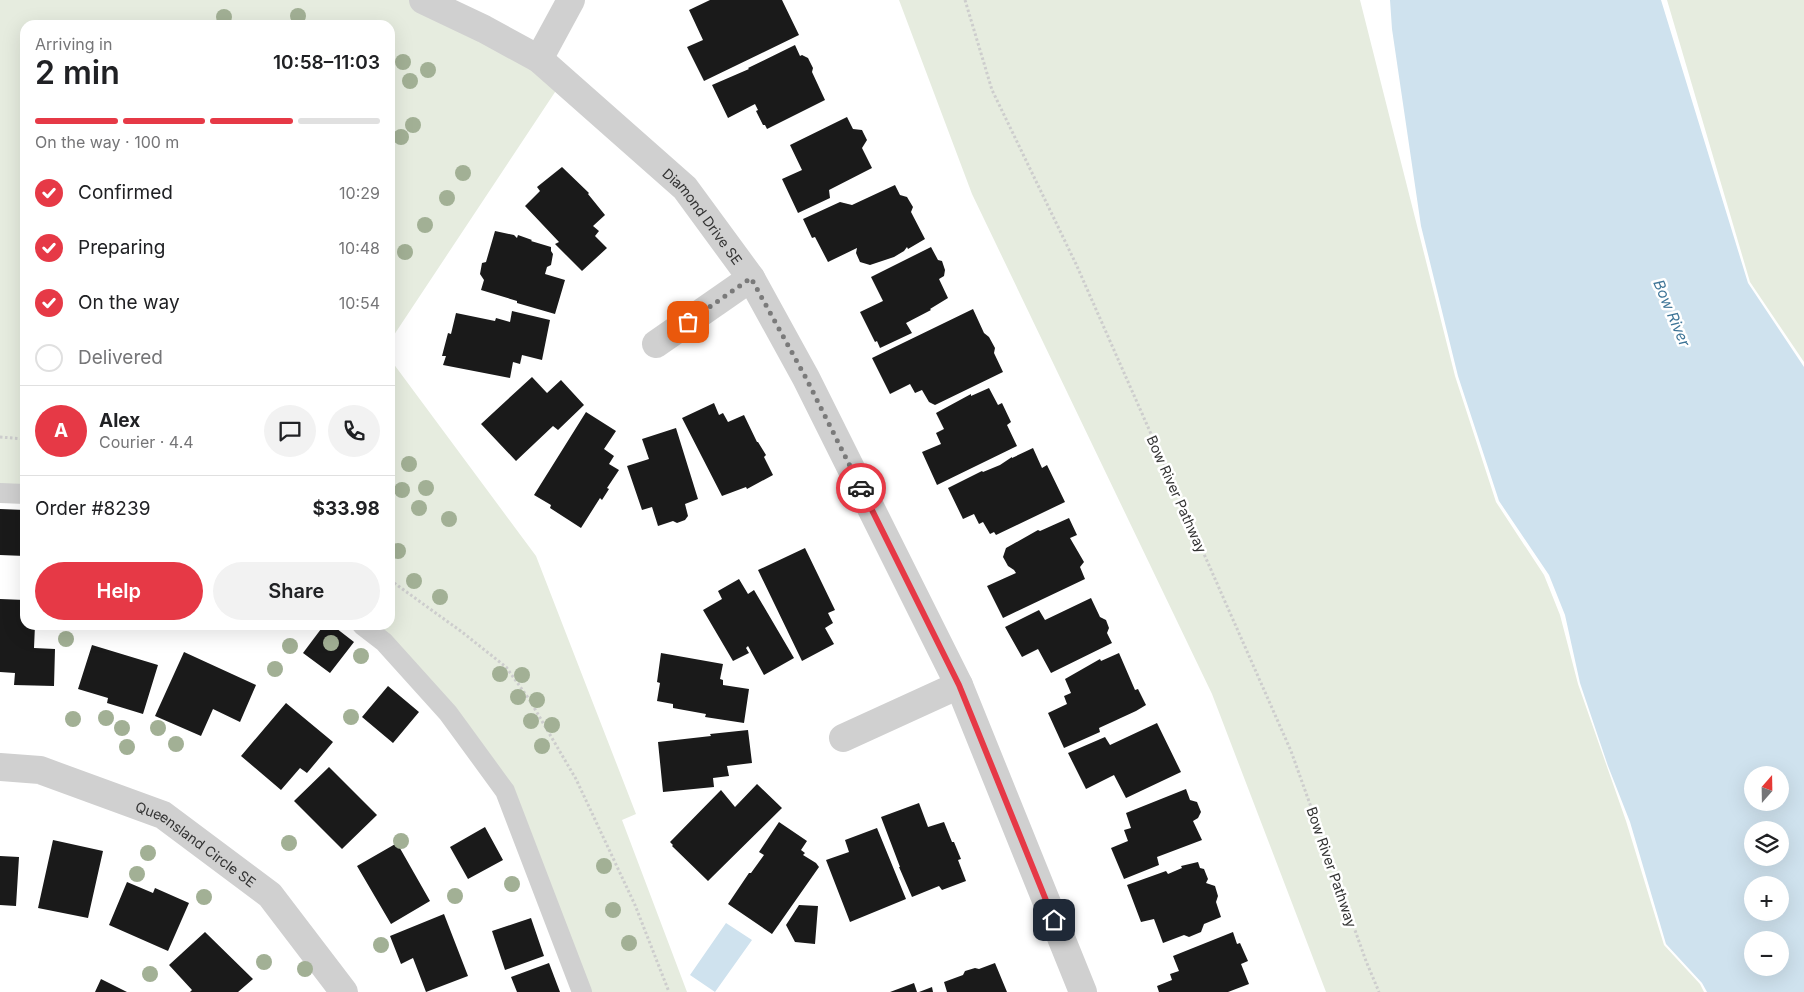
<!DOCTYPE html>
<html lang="en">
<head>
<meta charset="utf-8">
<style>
  :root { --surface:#fff; --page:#f2f2f2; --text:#202124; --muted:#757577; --line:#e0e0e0; --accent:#e63946 }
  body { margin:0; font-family:Inter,sans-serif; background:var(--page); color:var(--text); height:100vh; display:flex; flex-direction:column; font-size:19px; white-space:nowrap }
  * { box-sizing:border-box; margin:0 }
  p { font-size:16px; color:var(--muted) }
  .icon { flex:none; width:28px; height:28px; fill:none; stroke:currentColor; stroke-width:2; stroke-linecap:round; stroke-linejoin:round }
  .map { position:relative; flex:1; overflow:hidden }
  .details { position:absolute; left:20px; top:20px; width:375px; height:610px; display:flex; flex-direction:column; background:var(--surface); border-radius:15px; box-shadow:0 5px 20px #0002 }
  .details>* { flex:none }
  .needle { width:32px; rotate:20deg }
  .buttons { position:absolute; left:1744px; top:766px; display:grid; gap:10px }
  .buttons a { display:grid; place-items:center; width:45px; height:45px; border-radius:50%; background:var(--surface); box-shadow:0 5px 20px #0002; font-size:25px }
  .pin { position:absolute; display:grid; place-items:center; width:42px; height:42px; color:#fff; margin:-21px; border-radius:10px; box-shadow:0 2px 8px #0006 }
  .courier { position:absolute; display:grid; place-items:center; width:50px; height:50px; margin:-25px; border:4px solid #e63946; border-radius:50%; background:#fff; color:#222; box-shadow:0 1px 6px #0007 }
  .head em { font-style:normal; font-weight:600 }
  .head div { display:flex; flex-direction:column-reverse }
  .head { display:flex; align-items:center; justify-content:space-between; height:85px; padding:0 15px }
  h1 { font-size:32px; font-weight:600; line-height:38px }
  .bar { display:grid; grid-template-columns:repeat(4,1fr); gap:8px 5px; align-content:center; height:60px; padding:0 15px }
  .bar i { height:6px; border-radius:4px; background:var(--line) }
  .bar .active { background:var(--accent) }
  .bar p { grid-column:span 4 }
  .line { display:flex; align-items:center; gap:12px; padding:0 15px; border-top:1px solid var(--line) }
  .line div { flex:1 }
  .round { display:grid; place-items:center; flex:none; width:52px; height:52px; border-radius:26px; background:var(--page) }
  ol { padding:0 15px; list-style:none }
  li { display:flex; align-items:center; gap:15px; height:55px }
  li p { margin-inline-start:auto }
  li .icon { padding:5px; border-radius:50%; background:var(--accent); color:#fff; stroke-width:4 }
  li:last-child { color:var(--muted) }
  li i { width:28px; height:28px; border:2px solid var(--line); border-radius:50% }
  .cta { display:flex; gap:10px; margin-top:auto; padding:10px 15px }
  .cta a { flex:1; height:58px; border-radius:30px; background:var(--accent); color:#fff; font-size:20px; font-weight:600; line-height:58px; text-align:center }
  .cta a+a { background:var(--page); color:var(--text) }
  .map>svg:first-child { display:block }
  .green { fill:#e6ecdf }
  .water { fill:#cfe2ee; fill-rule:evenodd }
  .building { fill:#1a1a1a }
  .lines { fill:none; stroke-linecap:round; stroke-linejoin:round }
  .path { stroke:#cdcdcd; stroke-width:3; stroke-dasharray:2.5 2.5; stroke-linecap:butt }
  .service { stroke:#d0d0d0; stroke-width:20 }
  .minor { stroke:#d0d0d0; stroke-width:28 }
  .tree { fill:#a2b095 }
  .done { stroke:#7a7a7a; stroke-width:5; stroke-dasharray:0 9 }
  .route { stroke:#e63946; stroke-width:6 }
  .labels { text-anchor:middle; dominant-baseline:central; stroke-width:5; stroke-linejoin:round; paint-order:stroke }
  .street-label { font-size:14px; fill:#333; stroke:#fff }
  .water-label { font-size:15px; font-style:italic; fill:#3f7597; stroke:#fff }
</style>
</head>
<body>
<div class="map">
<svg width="1804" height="992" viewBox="0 0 1804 992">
  <rect width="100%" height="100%" fill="#fff"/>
  <!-- green -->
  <path class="green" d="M0,0h423l140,80 -173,261v-316h-365v469l-25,-1z
    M899,0h461l95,376 41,126 48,73 16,40 18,69 48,137 38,124 36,39 4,8h-378l-114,-298 -240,-500z
    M1667,0h137v362l-54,-80z
    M390,359l146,197 100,258 -14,6 65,172h-105l-77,-201 -143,-166h28z"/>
  <!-- water -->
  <path class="water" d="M1390,0h271l87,283 56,84v625h-97l-5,-9 -36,-39 -36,-122 -22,-56 -28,-83 -15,-68 -16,-40 -50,-74 -41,-125 -37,-150 -29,-197zM1752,775h28v27h-28zM1752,830h28v28h-28zM1752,885h28v27h-28zM1752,940h28v28h-28z
    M726,923l26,17 -37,52 -25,-17z"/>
  <!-- building -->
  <path class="building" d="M710,0h72l17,35 -95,46 -17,-34 16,-7 -14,-30z
    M795,45l5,11 2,-1 6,3 5,10 -1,4 13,28 -58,29 -2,-4h-2l-7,-14 2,-1 -3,-6 -27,14 -16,-33 37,-16 -1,-1z
    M847,117l6,12 9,1 5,10 -5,8 10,20 -43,22 1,8 -32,15 -16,-34 20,-9 -12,-25z
    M562,167l27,26 -1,1 17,21 -12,11 6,5 -4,5 12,12 -25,23 -27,-27 4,-2 -34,-36 15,-15 -3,-4z
    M895,185l5,10 7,2 6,10 -2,5 14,27 -17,10 -1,-2 -3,4 -10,6 -24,8 -10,-3 -4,-9 1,-5 -29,14 -13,-25 -3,1 -9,-19 37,-17 12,3z
    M495,231l19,4 3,3 1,-3 14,5 -1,1 20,6v4l2,3 -2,11 -4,2 -2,7 20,6 -10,34 -38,-11v-2l-36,-11 3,-10 -4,-6 2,-11 4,-1z
    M931,247l7,13 4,1 3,9 -1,6 -5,3 9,19 -18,11 1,1 -25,13 6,10 -32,15 -3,-7 -2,1 -15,-30 23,-11 -12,-24z
    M973,309l11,24 5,4 6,11 -1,5 9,19 -68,33 -6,-3 -7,-12 -7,3 -5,-9 -20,10 -18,-36z
    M512,311l38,9 -8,40 -20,-5 -2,9 -7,-2 -3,16 -67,-13 3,-9h-4l6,-23 3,1 5,-21 39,8 1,-3 14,4z
    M532,377l15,16 14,-13 23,25 -26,25 -5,-4 -37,35 -35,-37z
    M989,388l9,17 4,-2 9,19 -4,3 10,21 -80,39 -15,-33 19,-8 -5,-11 8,-4 -8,-16 35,-19v2z
    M714,403l5,12 4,-2 5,9 16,-7 13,27h1l8,13 -2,2 9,18 -26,14 -1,-2 -24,9 -40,-78z
    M586,412l30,19 -12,18 10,7 -5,8 10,6 -12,18 2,1 -7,11 -2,-2 -19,30 -31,-20 1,-3 -17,-10z
    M676,428l22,71 -13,5 3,12 -3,4 -8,3 -4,-2 -15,5 -6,-19 -10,3 -15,-44 22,-7 -7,-20z
    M1033,448l9,20 5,-3 18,37 -69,33 -2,-3 -4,2 -7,-12 -4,2 -5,-10 -11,5 -15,-31 34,-17 1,1 17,-7 12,-8v1z
    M0,509l25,1v46l-25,-1z
    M1069,518l8,17 -7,3 14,24 -4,5 5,12 -82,39 -16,-32 29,-13 -2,-3 -6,-4 -5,-9 3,-9 32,-18 2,1z
    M805,548l30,62 -7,3 5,10 -8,5 9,16 -32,17 -44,-91z
    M739,579l9,15 6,-4 40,68 -30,17 -16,-29 -2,2 3,5 -16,8 -30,-51 19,-11 -4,-8z
    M1091,598l9,19 6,3 3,8 -2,5 5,10 -61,30 -13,-24 -16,8 -17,-30 34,-17 6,10z
    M0,599l25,1v25h10l-1,23 21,1 -1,37 -40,-1 1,-12 -15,-1z
    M324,625h8l22,17 -24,31 -27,-20z
    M92,645l66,20 -15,49 -36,-11 1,-5 -30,-9z
    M184,652l72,33 -16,37 -27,-13 -12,27 -46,-20z
    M661,653l62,11 -3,15 3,1v5l26,4 -5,34 -39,-6 1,-3 -33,-6v-4l-16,-3 3,-18 -3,-1z
    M1119,653l16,37 3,-1 8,16 -10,6 -37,17 1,4 -36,16 -16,-35 19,-9 -3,-8 7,-3 -6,-14 35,-20 1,2z
    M388,686l31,26 -26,31 -31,-26z
    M286,703l47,39 -26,31 -7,-5 -19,22 -40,-34z
    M1157,723l24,49 -55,26 -12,-23 -28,14 -18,-36 37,-16 5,8z
    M748,730l4,33 -25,3 2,10 -16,2 1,9 -51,5 -5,-50 53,-6 -1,-2z
    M329,767l48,48 -35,34 -48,-48z
    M757,784l25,24 -74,73 -36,-35 1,-1 -3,-3 51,-52 14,17z
    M1186,789l4,11 7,2 4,10 -3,6 -5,3 9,19 -45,17 2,8 -35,14 -13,-31 17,-7 -4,-11 7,-2 -5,-15z
    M919,803l9,24 16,-5 8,20h2l7,17 -3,1 8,21 -24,9 -3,-4 -27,11 -13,-30h1l-19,-50z
    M779,822l28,19 -6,9 4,3 -2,2 13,8 3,4 -47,67 -44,-30 21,-31h2l13,-18 -5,-3z
    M485,827l18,33 -35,19 -18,-32z
    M877,828l29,71 -56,23 -24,-62 23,-8 -4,-12z
    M53,840l50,11 -15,67 -50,-10z
    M397,843l33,58 -39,23 -34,-58z
    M0,856l19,1 -3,49 -16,-1z
    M1198,862l2,6 4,1 4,10 -2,4 9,3 3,10 -2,6 5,15 -17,7 -3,8 -12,5 -5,-2 -21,8 -9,-24 -13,3 -14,-37 39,-14 2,3 14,-6 -1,-2z
    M127,882l26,11 2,-5 34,15 -21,48 -59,-26z
    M799,905l19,1 -3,38 -20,-2 -9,-17z
    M444,914l24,62 -42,16 -13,-34 -12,6 -11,-28z
    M531,918l13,38 -39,14 -13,-39z
    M205,932l48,47 -15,13h-48l2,-2 -23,-25z
    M1233,932l4,12 3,-1 8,18 -7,3 8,20 -21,8h-69l-2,-6 15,-6 -2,-6 9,-3 -6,-15z
    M549,963l11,29h-43l-6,-15z
    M995,963l12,29h-60l-3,-10 19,-7 2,-4 10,-3 4,1z
    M101,979l26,13h-32z
    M914,983l3,9h-27z
    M932,987l1,5h-14z"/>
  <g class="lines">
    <!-- path -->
    <path class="path" d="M965,0l27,90 84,174 215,487 75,210 13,31
      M0,437l25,2
      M390,580l72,52 44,35 23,32 47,80 59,126 34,87"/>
    <!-- service -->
    <path class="service" d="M0,493l25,1
      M362,625l22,17 64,71 57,78 77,201"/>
    <!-- minor -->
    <g class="minor">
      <path id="s1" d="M423,0l61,29 55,30 146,129 66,90 55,100 153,307 124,307"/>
      <path d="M539,59l32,-59"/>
      <path d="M656,344l95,-66"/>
      <path d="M843,738l116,-53"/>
      <path id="s2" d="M0,767l40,3 123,45 107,80 74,97"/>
    </g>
  </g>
  <!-- trees -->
  <g class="tree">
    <circle cx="298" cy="16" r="8"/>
    <circle cx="224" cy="17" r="8"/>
    <circle cx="403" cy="62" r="8"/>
    <circle cx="428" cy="70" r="8"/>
    <circle cx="410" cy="81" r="8"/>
    <circle cx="413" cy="125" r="8"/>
    <circle cx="401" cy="137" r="8"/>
    <circle cx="463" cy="173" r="8"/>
    <circle cx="447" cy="198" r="8"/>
    <circle cx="425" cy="225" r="8"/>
    <circle cx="405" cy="252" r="8"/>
    <circle cx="409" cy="464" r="8"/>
    <circle cx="426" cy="488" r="8"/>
    <circle cx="402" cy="490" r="8"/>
    <circle cx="419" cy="508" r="8"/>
    <circle cx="449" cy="519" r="8"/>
    <circle cx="398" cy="551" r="8"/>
    <circle cx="414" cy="581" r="8"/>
    <circle cx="440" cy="597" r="8"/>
    <circle cx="66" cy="639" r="8"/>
    <circle cx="331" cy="643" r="8"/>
    <circle cx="290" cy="646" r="8"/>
    <circle cx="361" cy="656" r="8"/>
    <circle cx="275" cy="669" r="8"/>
    <circle cx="500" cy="674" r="8"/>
    <circle cx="522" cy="675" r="8"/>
    <circle cx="518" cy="697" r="8"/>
    <circle cx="537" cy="700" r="8"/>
    <circle cx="351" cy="717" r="8"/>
    <circle cx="106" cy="718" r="8"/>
    <circle cx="73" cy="719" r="8"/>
    <circle cx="531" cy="721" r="8"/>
    <circle cx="552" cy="725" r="8"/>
    <circle cx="122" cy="728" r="8"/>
    <circle cx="158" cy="728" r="8"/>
    <circle cx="176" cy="744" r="8"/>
    <circle cx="542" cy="746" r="8"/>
    <circle cx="127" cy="747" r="8"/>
    <circle cx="401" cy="841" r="8"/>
    <circle cx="289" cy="843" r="8"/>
    <circle cx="148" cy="853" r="8"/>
    <circle cx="604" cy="866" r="8"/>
    <circle cx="137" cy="874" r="8"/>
    <circle cx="512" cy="884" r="8"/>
    <circle cx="455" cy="896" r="8"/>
    <circle cx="204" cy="897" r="8"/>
    <circle cx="613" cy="910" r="8"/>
    <circle cx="629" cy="943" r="8"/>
    <circle cx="381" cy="945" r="8"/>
    <circle cx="264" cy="962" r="8"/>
    <circle cx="305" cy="969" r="8"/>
    <circle cx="150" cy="974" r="8"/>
  </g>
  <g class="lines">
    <!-- done -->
    <path class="done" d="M688,322l63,-44 55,100 55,110"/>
    <!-- route -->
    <path class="route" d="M861,488l98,197 95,235"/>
  </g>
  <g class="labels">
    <!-- street labels -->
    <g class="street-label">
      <text stroke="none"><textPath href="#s1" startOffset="358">Diamond Drive SE</textPath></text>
      <text transform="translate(1177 494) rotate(66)">Bow River Pathway</text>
      <text stroke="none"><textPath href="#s2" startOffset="214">Queensland Circle SE</textPath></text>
      <text transform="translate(1332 867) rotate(71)">Bow River Pathway</text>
    </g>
    <!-- water labels -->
    <g class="water-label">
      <text transform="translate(1672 313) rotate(67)">Bow River</text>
    </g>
  </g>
</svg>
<div class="buttons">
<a><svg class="needle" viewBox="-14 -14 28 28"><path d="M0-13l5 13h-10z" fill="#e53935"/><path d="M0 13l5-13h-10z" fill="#757577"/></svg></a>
<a><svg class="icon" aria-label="layers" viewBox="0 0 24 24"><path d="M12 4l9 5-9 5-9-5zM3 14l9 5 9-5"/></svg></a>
<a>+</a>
<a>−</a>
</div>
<div class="pin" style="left:688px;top:322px;background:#ea580c"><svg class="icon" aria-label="bag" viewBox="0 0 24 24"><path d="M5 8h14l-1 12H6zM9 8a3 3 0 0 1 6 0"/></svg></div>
<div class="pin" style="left:1054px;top:920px;background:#1f2937"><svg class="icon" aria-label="home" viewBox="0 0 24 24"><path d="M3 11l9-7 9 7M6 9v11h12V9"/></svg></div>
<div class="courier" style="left:861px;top:488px"><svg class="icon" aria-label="car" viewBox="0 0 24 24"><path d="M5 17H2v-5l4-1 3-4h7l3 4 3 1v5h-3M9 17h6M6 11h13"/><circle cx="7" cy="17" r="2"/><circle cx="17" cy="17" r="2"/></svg></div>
<section class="details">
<div class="head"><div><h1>2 min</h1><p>Arriving in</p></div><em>10:58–11:03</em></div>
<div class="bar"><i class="active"></i><i class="active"></i><i class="active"></i><i></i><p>On the way · 100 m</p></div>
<ol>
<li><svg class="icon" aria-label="check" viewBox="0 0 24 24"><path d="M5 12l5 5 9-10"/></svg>Confirmed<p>10:29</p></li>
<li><svg class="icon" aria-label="check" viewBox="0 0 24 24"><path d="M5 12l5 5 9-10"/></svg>Preparing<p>10:48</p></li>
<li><svg class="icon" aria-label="check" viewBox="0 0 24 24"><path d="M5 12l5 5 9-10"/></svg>On the way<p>10:54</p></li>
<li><i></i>Delivered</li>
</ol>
<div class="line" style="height:90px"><b class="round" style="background:var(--accent);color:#fff">A</b><div><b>Alex</b><p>Courier · 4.4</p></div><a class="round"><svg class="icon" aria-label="chat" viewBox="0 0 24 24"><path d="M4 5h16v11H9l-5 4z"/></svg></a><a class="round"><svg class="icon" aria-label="phone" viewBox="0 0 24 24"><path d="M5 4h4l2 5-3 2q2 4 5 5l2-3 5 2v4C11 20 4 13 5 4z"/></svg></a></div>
<div class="line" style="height:65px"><div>Order #8239</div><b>$33.98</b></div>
<div class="cta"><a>Help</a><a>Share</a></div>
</section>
</div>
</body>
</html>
